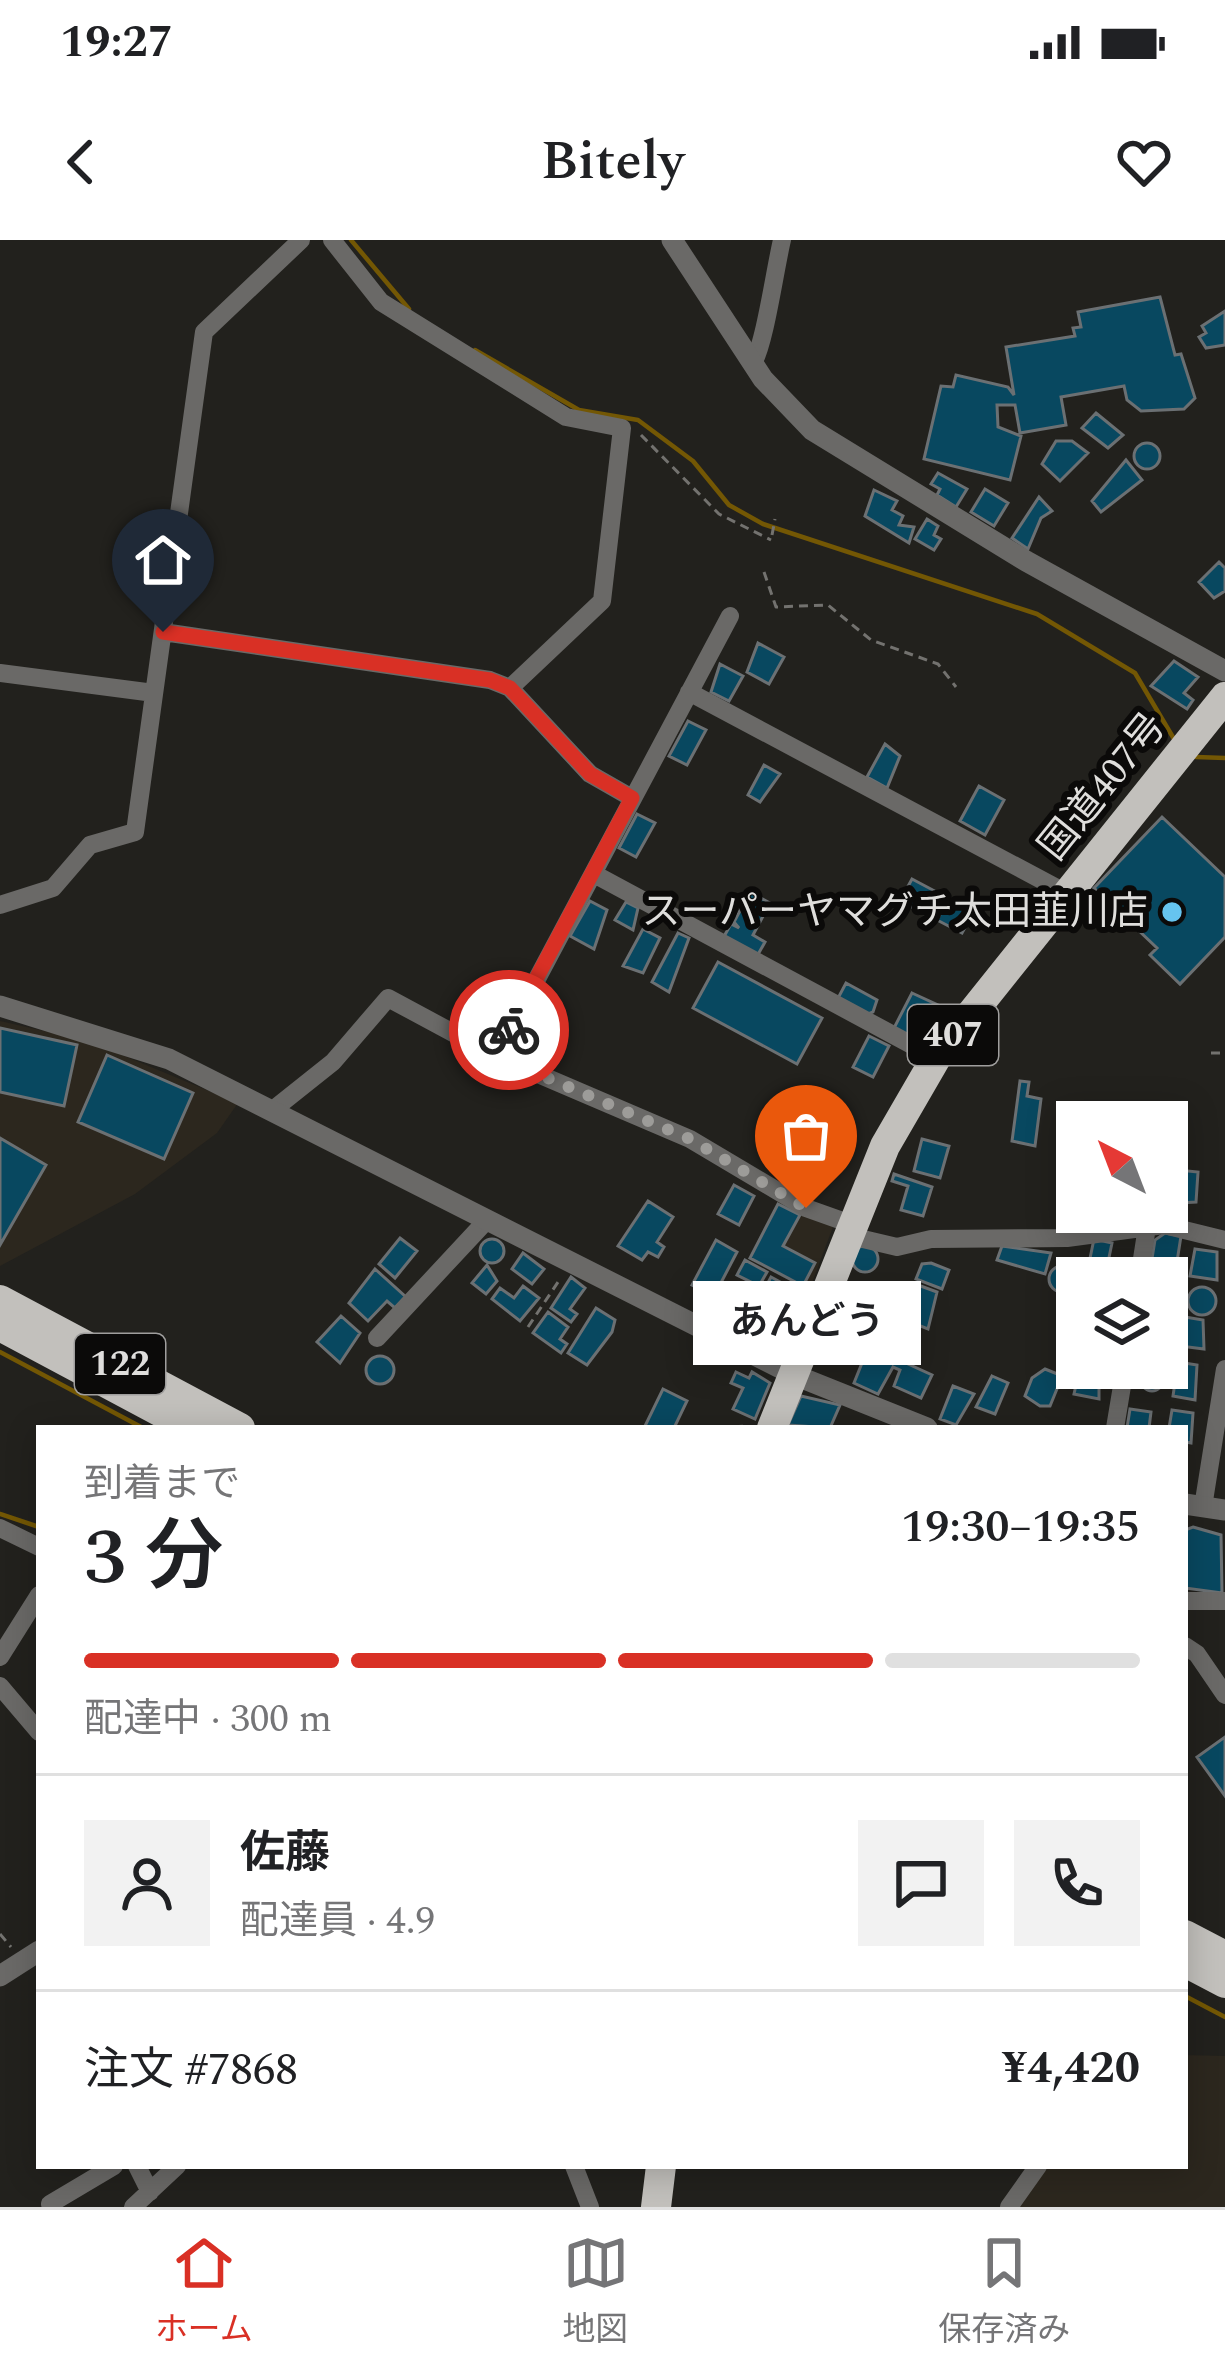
<!DOCTYPE html>
<html lang="ja">
<head>
<meta charset="utf-8">
<style>
  :root { --surface:#fff; --page:#f2f2f2; --text:#202124; --muted:#757577; --line:#e0e0e0; --accent:#d93025 }
  body { margin:0; font-family:Spectral,"Noto Sans JP",serif; background:var(--page); color:var(--text); height:100vh; display:flex; flex-direction:column; font-size:45px; white-space:nowrap }
  * { box-sizing:border-box; margin:0 }
  p { font-size:39px; color:var(--muted) }
  .icon { flex:none; width:66px; height:66px; fill:none; stroke:currentColor; stroke-width:2; stroke-linecap:round; stroke-linejoin:round }
  .map { position:relative; flex:1; overflow:hidden }
  .details { position:absolute; left:36px; top:1185px; width:1152px; height:744px; display:flex; flex-direction:column; background:var(--surface); border-radius:0px; box-shadow:0 6px 30px #0003 }
  .details>* { flex:none }
  .needle { width:78px; rotate:318deg }
  .buttons { position:absolute; left:1056px; top:861px; display:grid; gap:24px }
  .buttons a { display:grid; place-items:center; width:132px; height:132px; border-radius:0px; background:var(--surface); box-shadow:0 6px 30px #0003; font-size:60px }
  .pin { position:absolute; display:grid; place-items:center; width:102px; height:102px; color:#fff; margin:-123px -51px; border-radius:50% 50% 50% 0; rotate:-45deg; box-shadow:0 0 12px #0007 }
  .pin .icon { rotate:45deg }
  .courier { position:absolute; display:grid; place-items:center; width:120px; height:120px; margin:-60px; border:9px solid #d93025; border-radius:50%; background:#fff; color:#222; box-shadow:0 3px 15px #0007 }
  .bubble { position:absolute; height:84px; border-radius:0px; background:var(--surface); box-shadow:0 6px 30px #0003; font-size:39px; font-weight:600; line-height:84px; text-align:center }
  .overview em { font-style:normal; font-weight:600 }
  .overview div { display:flex; flex-direction:column-reverse }
  .overview { display:flex; align-items:center; justify-content:space-between; height:204px; padding:0 48px }
  h1 { font-size:78px; font-weight:600; line-height:90px }
  .bar { display:grid; grid-template-columns:repeat(4,1fr); gap:18px 12px; align-content:center; height:144px; padding:0 48px }
  .bar i { height:15px; border-radius:9px; background:var(--line) }
  .bar .current { background:var(--accent) }
  .bar p { grid-column:span 4 }
  .line { display:flex; align-items:center; gap:30px; padding:0 48px; border-top:3px solid var(--line) }
  .line div { flex:1 }
  .round { display:grid; place-items:center; flex:none; width:126px; height:126px; border-radius:0px; background:var(--page) }
  .status { display:flex; justify-content:space-between; align-items:center; height:84px; padding:0 60px; background:var(--surface); direction:ltr }
  .status svg { height:33px; fill:currentColor }
  header { display:flex; justify-content:space-between; align-items:center; height:156px; padding:0 48px; background:var(--surface); font-size:54px; font-weight:600 }
  .dock { display:flex; justify-content:space-around; align-items:center; height:168px; border-top:3px solid var(--line); background:var(--surface); font-size:33px; color:var(--muted) }
  .dock a { display:grid; justify-items:center; gap:6px }
  .dock .current { color:var(--accent) }
  .map>svg:first-child { display:block }
  .built { fill:#2c271e }
  .lines { fill:none; stroke-linecap:round; stroke-linejoin:round }
  .stream { stroke:#735704; stroke-width:4.5 }
  .building { fill:#084860; stroke:#6b7073; stroke-width:3 }
  .path { stroke:#73726f; stroke-width:3; stroke-dasharray:9 6; stroke-linecap:butt }
  .minor { stroke:#6a6967; stroke-width:18 }
  .tertiary { stroke:#6a6967; stroke-width:21 }
  .trunk { stroke:#c2c0bc; stroke-width:30 }
  .done { stroke:#9d9c99; stroke-width:12; stroke-dasharray:0 21.6 }
  .route { stroke:#d93025; stroke-width:15 }
  .poi-dot { fill:#66c4ef; stroke:#0b0a09; stroke-width:4.5 }
  .labels { text-anchor:middle; dominant-baseline:central; stroke-width:12; stroke-linejoin:round; paint-order:stroke }
  .shield { fill:#0b0a09; stroke:#9f9e9d; stroke-width:3 }
  .shield-label { font-size:36px; font-weight:bold; fill:#dfdedc }
  .street-label { font-size:39px; fill:#dfdedc; stroke:#0b0a09 }
  .poi-label { font-size:39px; fill:#dfdedc; stroke:#0b0a09; text-anchor:end }
</style>
</head>
<body>
<div class="status"><b>19:27</b><svg viewBox="0 0 49 12"><path d="M0 12V9h3v3zM5 12V6h3v6zM10 12V3h3v9zM15 12V0h3v12zM26 1h20v11H26zM47 4h2v5h-2z"/></svg></div>
<header><svg class="icon" aria-label="back" viewBox="0 0 24 24"><path d="M15 5l-7 7 7 7"/></svg>Bitely<svg class="icon" aria-label="heart" viewBox="0 0 24 24"><path d="M12 20l-8-8c-3-5 5-10 8-4 3-6 11-1 8 4z"/></svg></header>
<div class="map">
<svg width="1225" height="1967" viewBox="0 0 1225 1967">
  <rect width="100%" height="100%" fill="#22211d"/>
  <!-- built -->
  <path class="built" d="M0,781l88,20 150,62 -21,30 -82,61 -135,72z
    M778,960l56,24 -25,67 -61,-32z
    M1185,1815l40,1v151h-212l31,-41h141z"/>
  <g class="lines">
    <!-- stream -->
    <path class="stream" d="M351,0l58,69
      M475,110l104,60 59,10 55,41 36,44 34,19 274,90 98,59 39,66
      M1196,517l29,1
      M0,1112l143,76
      M0,1274l39,13
      M1185,1756l40,21"/>
  </g>
  <!-- building -->
  <path class="building" d="M1160,57l15,58 6,-1 14,44 -11,11 -43,2 -14,-11 -3,-14 -63,11 5,28 -46,8 -5,-28h-18l1,22 23,9 -11,44 -86,-21 17,-73 12,1 3,-12 52,12 6,8 -8,-48 69,-11 -2,-8 8,-1 -3,-15z
    M1225,71v34l-19,3 -7,-11 7,-4 -4,-7z
    M1096,173l27,22 -15,13 -26,-20z
    M1056,201h16l16,12 -28,28 -18,-17z
    M1134 216a13 13 0 1 1 26 0a13 13 0 1 1-26 0Z
    M1126,220l16,20 -41,32 -9,-11z
    M938,233l29,16 -11,18 -19,-12 3,-6 -9,-5z
    M985,249l23,14 -14,23 -23,-14z
    M874,250l23,11 -5,9 11,6 -4,9 15,2 -5,16 -44,-27z
    M1039,257l13,14 -11,7 -13,31 -16,-11z
    M927,279l11,7 -4,9 7,4 -7,11 -19,-11z
    M1219,322l6,6v23l-11,7 -15,-16z
    M758,403l26,14 -15,27 -22,-12z
    M1174,421l24,16 -14,16 9,7 -6,9 -36,-23z
    M720,424l23,12 -14,25 -18,-9z
    M688,481l18,9 -19,35 -18,-9z
    M885,504l15,12 -13,32 -20,-11z
    M764,525l16,9 -20,28 -12,-7z
    M979,546l25,14 -19,35 -25,-14z
    M637,574l18,9 -19,34 -17,-9z
    M1162,577l63,60v60l-45,47 -30,-29 7,-7 -63,-60z
    M912,639l34,18 -12,22 -34,-18z
    M750,652l20,11 -17,32 12,7 -9,16 -34,-18 9,-16 8,4 -5,-6z
    M949,658l25,13 -12,22 -25,-13z
    M590,661l17,9 -13,39 -24,-13z
    M626,662l12,6 -5,22 -18,-10z
    M643,689l17,9 -17,35 -20,-7z
    M678,693l11,5 -20,54 -17,-10z
    M718,722l104,56 -25,46 -104,-56z
    M846,743l31,17 -4,12 -7,3 -29,-15z
    M912,753l28,13 -21,35 -25,-13z
    M0,788l77,17 -13,61 -64,-14z
    M869,796l20,10 -16,31 -20,-10z
    M107,815l86,38 -29,66 -86,-37z
    M1020,841l9,1 -2,14 14,3 -6,47 -23,-5z
    M791,861l61,32 -11,20 -61,-32z
    M0,898l46,27 -46,80z
    M922,899l27,7 -9,32 -26,-7z
    M1178,930l20,2 -2,30 -17,1z
    M894,934l38,13 -9,29 -22,-6 7,-24 -16,-5z
    M734,945l20,11 -15,29 -21,-11z
    M648,961l25,16 -16,25 7,5 -6,10 -10,-5 -6,8 -24,-14z
    M778,964l22,11 -17,31 32,17 -12,23 -53,-28z
    M1165,993l16,3 -7,45 -25,-4 6,-37z
    M400,998l17,13 -22,27 -16,-14z
    M480 1011a12 12 0 1 1 24 0a12 12 0 1 1-24 0Z
    M1094,999l18,4 -6,29 -18,-4z
    M716,1000l21,12 -23,44 -22,-11z
    M852 1019a13 13 0 1 1 26 0a13 13 0 1 1-26 0Z
    M1002,1006l49,7 -6,21 -48,-14z
    M1195,1009l22,3v28l-27,-4z
    M523,1013l21,16 -12,15 -20,-15z
    M745,1020l22,12 -8,14 -22,-11z
    M931,1023l18,7 -7,19 -26,-10 6,-15z
    M487,1025l10,16 -11,13 -14,-11z
    M1049 1039a13 13 0 1 1 26 0a13 13 0 1 1-26 0Z
    M375,1029l31,28 -11,11 -8,-7 -19,20 -19,-18z
    M571,1037l14,11 -15,21 7,5 -6,8 -20,-14z
    M771,1037l26,14 -26,48 -26,-13z
    M918,1045l19,7 -9,37 -23,-9z
    M523,1046l16,12 -19,23 -28,-22 8,-11 14,10z
    M1188 1061a14 14 0 1 1 28 0a14 14 0 1 1-28 0Z
    M855,1050l24,9 -19,35 -29,-11 10,-26 10,3z
    M596,1068l19,12 -3,12 -25,33 -19,-12z
    M548,1072l20,15 -8,12 7,5 -6,9 -28,-20z
    M341,1076l19,17 -20,30 -23,-21z
    M1185,1077l18,3 1,29 -24,-3z
    M849,1097l83,38 -11,23 -27,-12 6,-16 -7,-3 -15,27 -24,-11 10,-25 -21,-9z
    M366 1130a14 14 0 1 1 28 0a14 14 0 1 1-28 0Z
    M1178,1122l19,3 -2,35 -22,-4z
    M1080,1128l19,2v29l-25,-5z
    M1141 1140a11 11 0 1 1 22 0a11 11 0 1 1-22 0Z
    M1045,1129l15,6 -1,9 -9,22h-10l-15,-10 7,-18z
    M736,1132l13,6 3,-6 18,11 -15,36 -22,-10 10,-21 -12,-5z
    M992,1136l16,7 -13,31 -19,-7z
    M953,1146l21,8 -18,31 -16,-6z
    M663,1149l24,12 -13,27h-30z
    M801,1156l39,9 -10,23 -42,-3z
    M1130,1169l21,3 -2,16h-22z
    M1172,1170l21,3 -2,30 -6,-1v-14h-16z
    M1193,1287l28,8 1,58 -37,-5v-58z
    M1225,1497v59l-28,-39z"/>
  <g class="lines">
    <!-- path -->
    <path class="path" d="M641,195l78,79 52,26
      M772,295l3,-16
      M764,332l12,35 52,-2 43,35 67,24 18,23
      M1211,813h14
      M528,1087l32,-48
      M704,1188l44,-2
      M0,1694l11,13"/>
    <!-- minor -->
    <path class="minor" d="M332,0l49,62 185,115 56,11 -20,173 -92,87
      M753,123c12,-20 22,-94 29,-123
      M163,392l327,48 20,8 80,86 42,24
      M0,433l154,20
      M689,452l379,202
      M594,634l342,184
      M0,665l53,-17 37,-43 45,-13 69,-500 97,-92
      M496,816l234,-440
      M274,869l59,-47 55,-64 108,58 194,83 116,69 45,16
      M846,995l51,12 34,-8 136,-1 97,-13 61,15
      M1139,1038l8,-51
      M377,1098l110,-118
      M1115,1188l10,-60
      M1203,1267l22,-138
      M0,1288l39,19
      M1185,1361h40
      M1185,1406l12,8 28,41
      M0,1417l39,-62
      M0,1446l39,46
      M137,1926l13,26
      M574,1926l16,41
      M50,1964l64,-38
      M133,1967l44,-41
      M1009,1967l29,-41"/>
    <!-- tertiary -->
    <path class="tertiary" d="M672,0l91,139 49,51 214,131 199,110
      M0,766l169,53 623,315 135,54
      M1185,1264l40,6
      M0,1736l39,-25"/>
    <!-- trunk -->
    <path class="trunk" d="M0,1060l240,128
      M0,1086l191,102
      M772,1188l113,-282 51,-88 289,-361
      M1185,1695l40,21
      M1185,1722l40,21
      M656,1967l5,-41"/>
  </g>
  <g class="lines">
    <!-- done -->
    <path class="done" d="M509,790l-13,26 194,83 116,69"/>
    <!-- route -->
    <path class="route" d="M163,392l327,48 20,8 80,86 42,24 -123,232"/>
  </g>
  <!-- markers -->
  <circle class="poi-dot" cx="1172" cy="672" r="12"/>
  <g class="labels">
    <!-- shield labels -->
    <g class="shield">
      <rect x="908" y="765" width="90" height="60" rx="9"/>
      <rect x="75" y="1094" width="90" height="60" rx="9"/>
    </g>
    <g class="shield-label">
      <text x="953" y="795">407</text>
      <text x="120" y="1124">122</text>
    </g>
    <!-- street labels -->
    <g class="street-label">
      <text transform="translate(1103 547) rotate(-51)">国道407号</text>
    </g>
    <!-- poi labels -->
    <g class="poi-label">
      <text x="1148" y="672">スーパーヤマグチ太田韮川店</text>
    </g>
  </g>
</svg>
<div class="buttons">
<a><svg class="needle" viewBox="-14 -14 28 28"><path d="M0-13l5 13h-10z" fill="#e53935"/><path d="M0 13l5-13h-10z" fill="#757577"/></svg></a>
<a><svg class="icon" aria-label="layers" viewBox="0 0 24 24"><path d="M12 4l9 5-9 5-9-5zM3 14l9 5 9-5"/></svg></a>
</div>
<div class="pin" style="left:806px;top:968px;background:#ea580c"><svg class="icon" aria-label="bag" viewBox="0 0 24 24"><path d="M5 8h14l-1 12H6zM9 8a3 3 0 0 1 6 0"/></svg></div>
<div class="pin" style="left:163px;top:392px;background:#1f2937"><svg class="icon" aria-label="home" viewBox="0 0 24 24"><path d="M3 11l9-7 9 7M6 9v11h12V9"/></svg></div>
<div class="courier" style="left:509px;top:790px"><svg class="icon" aria-label="bike" viewBox="0 0 24 24"><circle cx="6" cy="16" r="4"/><circle cx="18" cy="16" r="4"/><path d="M6 16l4-8h5l3 8M10 8l3 8H6M13 5h3"/></svg></div>
<div class="bubble" style="left:693px;top:1041px;width:228px">あんどう</div>
<section class="details">
<div class="overview"><div><h1>3 分</h1><p>到着まで</p></div><em>19:30–19:35</em></div>
<div class="bar"><i class="current"></i><i class="current"></i><i class="current"></i><i></i><p>配達中 · 300 m</p></div>
<div class="line" style="height:216px"><a class="round"><svg class="icon" aria-label="person" viewBox="0 0 24 24"><circle cx="12" cy="8" r="4"/><path d="M4 21q1-7 8-7t8 7"/></svg></a><div><b>佐藤</b><p>配達員 · 4.9</p></div><a class="round"><svg class="icon" aria-label="chat" viewBox="0 0 24 24"><path d="M4 5h16v11H9l-5 4z"/></svg></a><a class="round"><svg class="icon" aria-label="phone" viewBox="0 0 24 24"><path d="M5 4h4l2 5-3 2q2 4 5 5l2-3 5 2v4C11 20 4 13 5 4z"/></svg></a></div>
<div class="line" style="height:156px"><div>注文 #7868</div><b>¥4,420</b></div>
</section>
</div>
<nav class="dock">
<a class="current"><svg class="icon" aria-label="home" viewBox="0 0 24 24"><path d="M3 11l9-7 9 7M6 9v11h12V9"/></svg>ホーム</a>
<a><svg class="icon" aria-label="map" viewBox="0 0 24 24"><path d="M3 6l6-2 6 2 6-2v14l-6 2-6-2-6 2zM9 4v14M15 6v14"/></svg>地図</a>
<a><svg class="icon" aria-label="saved" viewBox="0 0 24 24"><path d="M7 4h10v16l-5-4-5 4z"/></svg>保存済み</a>
</nav>
</body>
</html>
